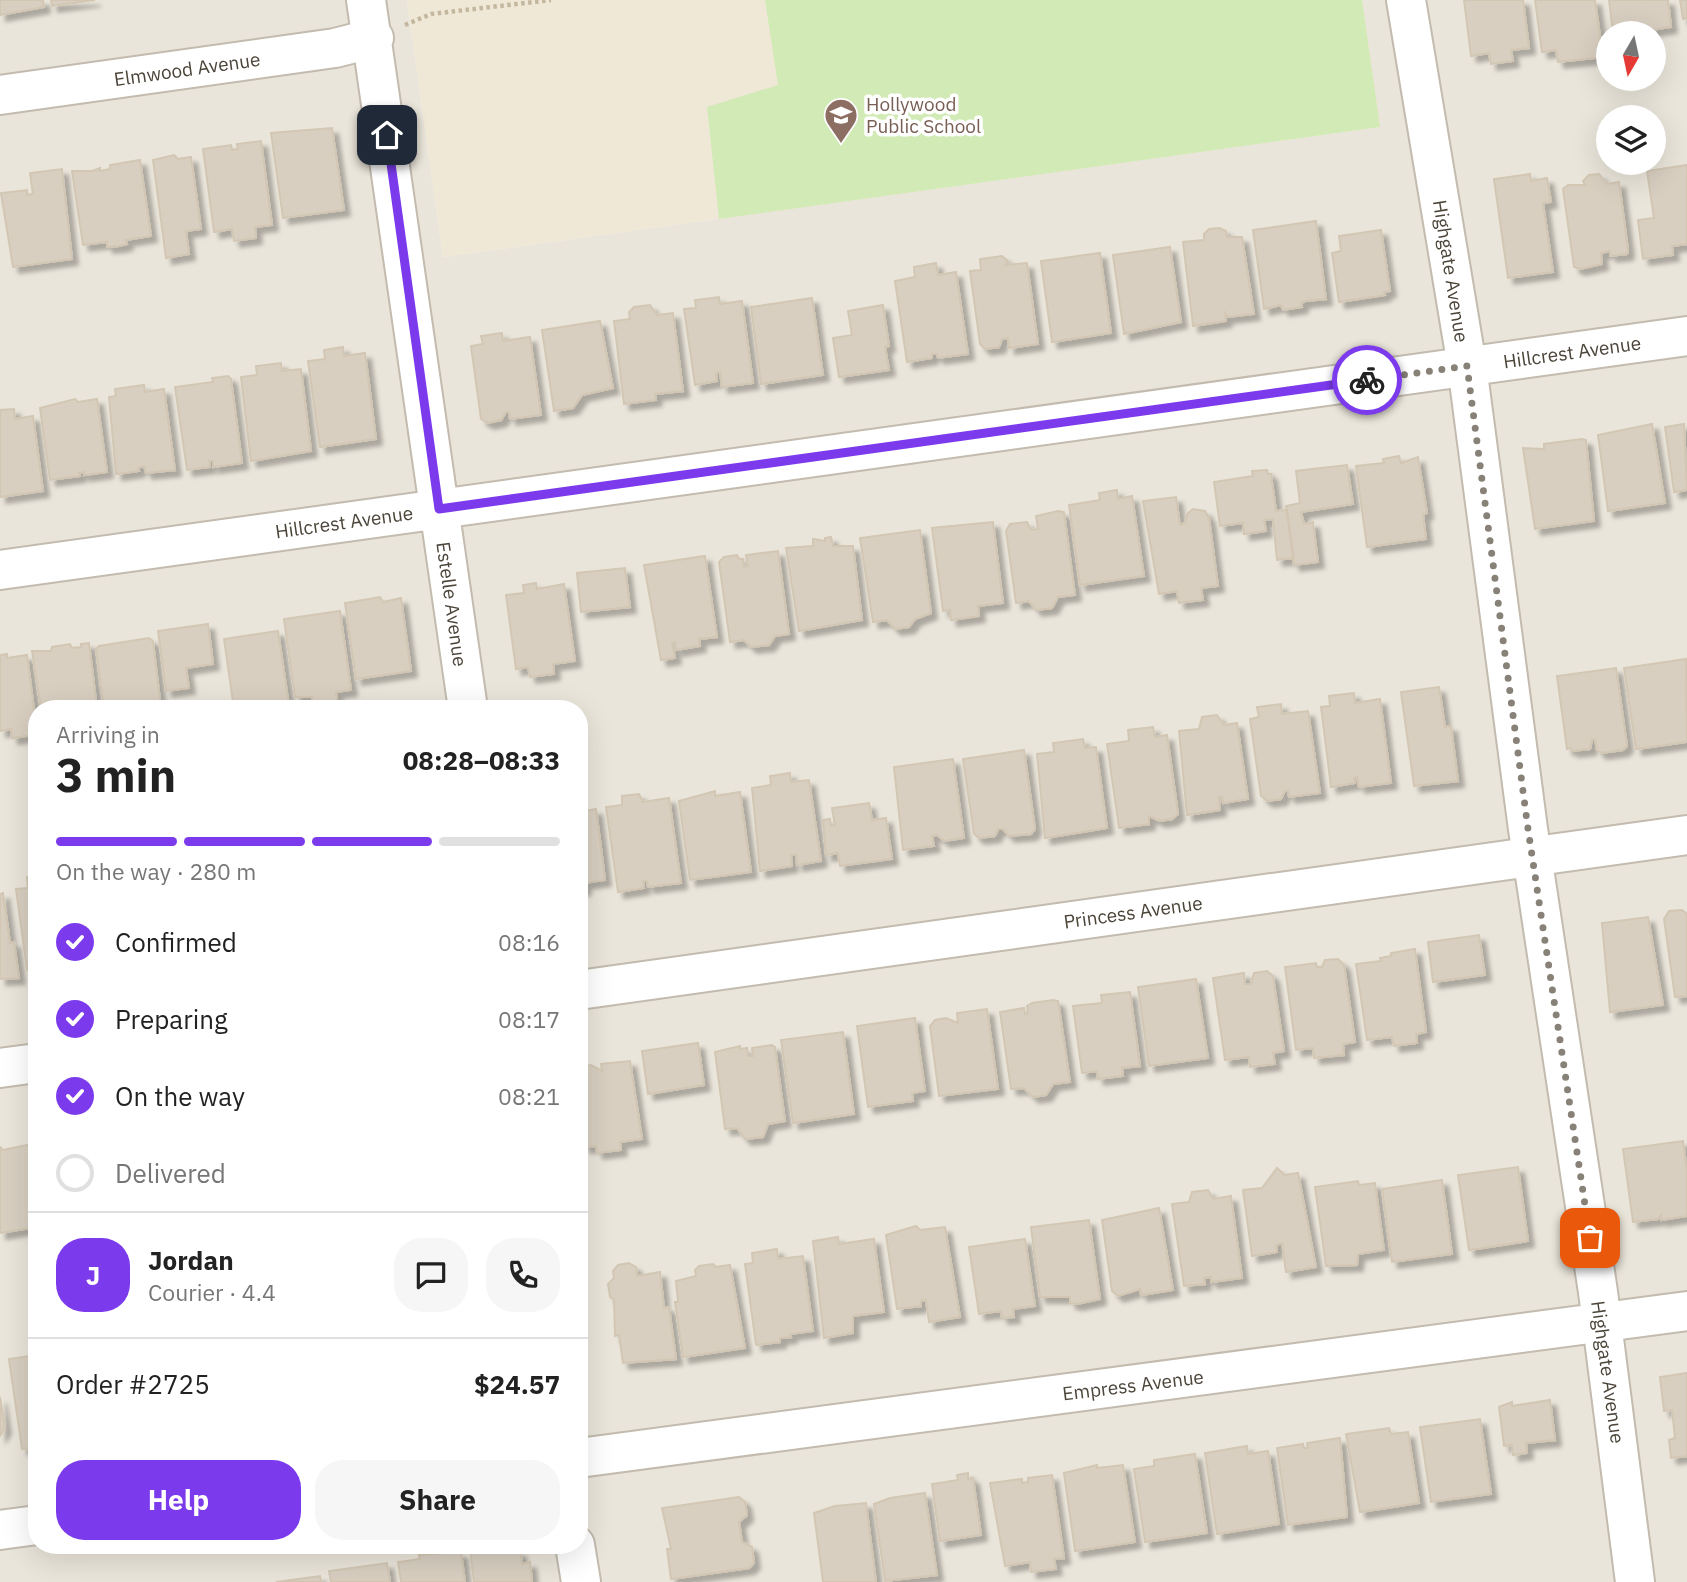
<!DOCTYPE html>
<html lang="en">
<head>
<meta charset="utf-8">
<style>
  :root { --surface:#fff; --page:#f6f6f6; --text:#222; --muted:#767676; --line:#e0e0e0; --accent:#7c3aed }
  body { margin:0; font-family:"IBM Plex Sans",sans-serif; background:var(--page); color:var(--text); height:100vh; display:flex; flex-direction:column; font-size:26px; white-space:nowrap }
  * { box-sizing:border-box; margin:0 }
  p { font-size:23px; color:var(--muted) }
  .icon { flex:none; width:38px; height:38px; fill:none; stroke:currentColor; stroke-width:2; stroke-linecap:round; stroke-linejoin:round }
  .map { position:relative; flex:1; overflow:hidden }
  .sheet { position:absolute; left:28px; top:700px; width:560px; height:854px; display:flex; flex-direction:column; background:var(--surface); border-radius:28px; box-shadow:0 7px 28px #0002 }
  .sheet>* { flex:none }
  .needle { width:46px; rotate:189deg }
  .buttons { position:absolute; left:1596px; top:21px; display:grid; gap:14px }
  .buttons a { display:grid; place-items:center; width:70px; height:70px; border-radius:50%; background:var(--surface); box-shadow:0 7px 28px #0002; font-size:35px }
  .pin { position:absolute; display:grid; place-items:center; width:60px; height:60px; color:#fff; margin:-30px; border-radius:14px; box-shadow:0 4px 10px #0006 }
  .courier { position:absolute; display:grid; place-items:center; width:70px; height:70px; margin:-35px; border:5px solid #7c3aed; border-radius:50%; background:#fff; color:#222; box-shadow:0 2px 9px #0007 }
  .summary em { font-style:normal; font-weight:700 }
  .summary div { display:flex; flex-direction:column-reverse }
  .summary { display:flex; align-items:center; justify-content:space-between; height:119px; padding:0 28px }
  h1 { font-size:46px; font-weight:700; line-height:52px }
  .bar { display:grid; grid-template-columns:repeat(4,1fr); gap:10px 7px; align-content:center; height:84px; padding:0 28px }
  .bar i { height:9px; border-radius:5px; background:var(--line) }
  .bar .active { background:var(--accent) }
  .bar p { grid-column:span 4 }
  .line { display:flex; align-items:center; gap:18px; padding:0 28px; border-top:2px solid var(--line) }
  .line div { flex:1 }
  .round { display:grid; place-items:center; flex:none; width:74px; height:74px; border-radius:28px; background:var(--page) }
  ol { padding:0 28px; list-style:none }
  li { display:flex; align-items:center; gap:21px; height:77px }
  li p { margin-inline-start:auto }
  li .icon { padding:7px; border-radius:50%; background:var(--accent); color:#fff; stroke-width:4 }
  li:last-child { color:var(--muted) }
  li i { width:38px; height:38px; border:4px solid var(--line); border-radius:50% }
  .cta { display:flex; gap:14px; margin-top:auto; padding:14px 28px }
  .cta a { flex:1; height:80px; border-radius:28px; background:var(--accent); color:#fff; font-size:28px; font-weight:700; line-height:80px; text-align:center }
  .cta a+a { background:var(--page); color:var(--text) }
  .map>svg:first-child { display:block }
  .residential { fill:#eae5da; fill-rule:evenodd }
  .education { fill:#efe8d6 }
  .green { fill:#d2eab5 }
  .building { fill:#d8cfc1; stroke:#d3c7b4; stroke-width:2; filter:url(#shadow) }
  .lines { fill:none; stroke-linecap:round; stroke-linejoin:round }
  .minor-casing { stroke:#c2bbae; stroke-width:42 }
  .path { stroke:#c4b79f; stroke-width:4.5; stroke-dasharray:3.5 3.5; stroke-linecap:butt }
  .minor { stroke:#fff; stroke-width:38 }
  .done { stroke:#878178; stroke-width:7; stroke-dasharray:0 12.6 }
  .route { stroke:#7c3aed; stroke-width:9 }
  .labels { text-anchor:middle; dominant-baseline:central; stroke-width:7; stroke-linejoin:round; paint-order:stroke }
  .street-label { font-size:19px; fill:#4b4439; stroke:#fff }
  .education-label { font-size:19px; fill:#785e54; stroke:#fff; text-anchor:start }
</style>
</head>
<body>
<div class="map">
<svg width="1687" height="1582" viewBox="0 0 1687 1582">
  <defs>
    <filter id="shadow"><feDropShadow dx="6" dy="6" stdDeviation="2" flood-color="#0004"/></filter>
  </defs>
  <rect width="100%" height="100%" fill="#f6f3ec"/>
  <!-- residential -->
  <path class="residential" d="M0,0h407l36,257 936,-130 -17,-127h325v1582h-1687zM1608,33h46v46h-46zM1608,117h46v46h-46zM37,709h542v836h-542z"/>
  <!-- education -->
  <path class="education" d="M407,0h955l18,127 -937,130z"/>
  <!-- green -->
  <path class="green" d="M765,0h597l18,127 -661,92 -12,-112 71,-22z"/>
  <!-- building -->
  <path class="building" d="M0,0h43l1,7 -44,8z
    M51,0h44l-43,6z
    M1464,0h59l6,48 -18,2 2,11 -22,3 -2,-11 -18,3z
    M1535,0h60l8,57 -45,5 -2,-12 -14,2z
    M1609,0h59l3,27 -19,3v3h-39z
    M1680,0h7v18l-4,1z
    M332,128l12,82 -61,8 -12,-85z
    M261,141l11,84 -17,2 1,11 -22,3 -2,-12 -18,3 -11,-83 28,-4 1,5 6,-1 -1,-5z
    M174,155l4,4 13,-2 10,72 -15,2 3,23 -23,4 -13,-98z
    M140,160l11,76 -25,4 1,4 -8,2 -12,1v-5l-24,3 -11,-74h20l8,-3v3l10,-2v-4z
    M1687,165v79l-15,2 1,9 -30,4 -5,-39 16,-2 -7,-47z
    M62,169l10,90 -59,8 -12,-74 26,-3v5l6,-1 -3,-21z
    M1530,174l1,7 16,-3 4,24 -8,1 10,69 -45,6 -14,-99z
    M1599,174l8,10 12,-2 9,68 -1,4 -17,2v-5l-9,2 1,11 -22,5 -6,-2 -11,-78 5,-4h17l-2,-4 6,-6z
    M1316,221l10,78 -20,2 -5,2 1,4 -19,3 -2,-5 -17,4 -11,-79z
    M1219,228l7,3 1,6h15l12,77 -26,3 -3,-4 1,8 -33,5 -10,-84 21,-2v-6l5,-5z
    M1381,230l9,61 -6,1 1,3 -46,7 -7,-49 9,-2 -2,-15z
    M1170,247l11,75 -57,12 -11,-79z
    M1100,253l11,80 -59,9 -11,-81z
    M1002,256l6,5 -3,4 22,-2 11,81 -29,4 -1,-10 -6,1 -3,8 -14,2 -5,-5 -10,-73 11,-1 -1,-11z
    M936,263l2,12 18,-3 12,82 -30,4 -1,-4h-5v4l-25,4 -12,-81 20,-4 -1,-10z
    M719,297l1,7 22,-3 11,82 -31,4 -2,-15 -4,1 1,8 -22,4 -11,-76 12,-1 -1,-8z
    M812,298l11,77 -62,9 -10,-77z
    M650,305l7,10 16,-2 10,78 -28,3 1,6 -32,4 -10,-83 16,-2 -1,-7 5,-5z
    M883,305l6,41 -4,1 4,23 -50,7 -6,-39 19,-3 -4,-24z
    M600,321l13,67 -31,7 -9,13 -19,3 -12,-81z
    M502,333l1,8 27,-4 11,78 -31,4 -1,-7h-3l-5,8 -13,3 -7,-4 -10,-73 12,-2 -2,-8z
    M343,347l1,9 21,-3 11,86 -56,8 -12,-86 17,-2 -1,-9z
    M281,363l1,8 19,-2 10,82 -60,10 -10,-84 16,-2 -1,-9z
    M228,376l3,3 11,84 -29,4v-6h-4l1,6 -23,3 -12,-83 38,-5 -1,-4z
    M144,385l1,7 19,-3 11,81 -29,3 -2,-7 -6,2 1,3 -23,3 -7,-77 7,-1 -1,-7z
    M75,399l3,3 19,-3 10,73 -23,3v-3l-5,1 1,3 -30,4 -10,-72z
    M14,409l1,10 18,-3 10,75 -43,6v-87z
    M1652,424l13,79 -57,8 -10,-76z
    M1684,424l3,66 -13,2 -9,-65z
    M1582,439l4,1 8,81 -59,8 -12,-81 21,1v-5z
    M1399,456l2,7 17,-6 9,56 -4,1 3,25 -59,8 -11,-81 28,-3 -1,-4z
    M1347,465l6,39 -52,8 3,12 9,-2 5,40 -24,3 -8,-59 14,-3 -4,-32z
    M1267,470l1,4h3l5,37 11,-1 7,48 -17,2 -4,-41 -9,1 2,11 -22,3 -1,-11 -23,3 -6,-44 39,-6 -1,-5z
    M1117,490l1,9 14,-3 12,80 -64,9 -11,-80 31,-5 -1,-7z
    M1176,497l4,28 5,-2 2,-9 6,-5 12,2 4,7 9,68 -17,2 2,12 -24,3 -2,-12 -18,3 -16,-93z
    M1058,511l6,1 11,83 -17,2 -6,11 -16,2 -7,-9 -13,2 -10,-72 4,-7 17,-2 4,8 7,-1 -2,-13z
    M993,522l10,81 -25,3 1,10 -28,4 -1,-10 -7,1 -11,-83z
    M920,530l11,83 -16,6 -6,8 -14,2 -8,-9 -14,2 -13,-84z
    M831,537l2,9h20l9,74 -63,11 -13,-83 27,-2v-7l12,2v-3z
    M778,551l11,83 -14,2 -6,9 -18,2 -7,-7 -14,2 -11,-80 5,-5 13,-2 2,4h4l1,8 4,-1 -2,-11z
    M705,556l12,81 -18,2 1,7 -24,4 -1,-8 -3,1 3,15 -14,2 -17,-95z
    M625,568l5,39 -49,5 -4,-39z
    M536,583l1,6 27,-5 11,77 -22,3 1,10 -24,3 -2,-10 -12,2 -10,-74 18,-2 -1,-8z
    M380,597l3,5 18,-4 10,73 -55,8 -11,-76z
    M340,611l11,79 -15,2 1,9 -24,3 -1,-7h-17l-11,-78z
    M208,624l5,40 -27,4 3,20 -23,3 -8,-60z
    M278,631l11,75 -55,3 -10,-70z
    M149,638l4,3 8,68h-57l-8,-60 3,-3z
    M89,643l8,66h-56l-9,-58h19l1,-4 18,-3 2,4 9,-1v-3z
    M7,654v4l20,-3 9,70 -3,1 1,9 -22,3 -1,-9 -11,2v-76z
    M1686,659l1,83 -51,7 -12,-81z
    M1616,668l11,78 -4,4 -22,3 -4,-3 -2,-11 -3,1 -2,9 -18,2 -1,-3 -4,1 -10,-73z
    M1439,687l6,40 6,-1 7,55 -44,5 -13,-94z
    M1354,693l1,10 25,-4 11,84 -32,4 -2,-10 -3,1 1,5 -24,4 -10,-80 9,-1 -1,-10z
    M1281,704l1,10 26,-3 12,82 -31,4 -1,-6h-3l-4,8 -14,2 -6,-5 -11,-77 9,-2 -2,-10z
    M1217,715l7,10 13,-2 11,76 -25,4 -1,-6h-3l1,13 -33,5 -8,-84 20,-2 3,-12z
    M1153,727l2,10 12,-2 11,79 -6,5 -12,2 -11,-5v8l-30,4 -12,-84 22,-3 -1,-11z
    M1083,739l2,9 11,-1 11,81 -62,10 -8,-84 17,-2 -1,-9z
    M1024,750l11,79 -4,5 -22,2 -6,-7h-5l-3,7 -16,2 -5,-4 -11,-75z
    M953,759l11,79 -20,3 -7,-6 -5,1 2,10 -31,4 -9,-83z
    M790,773l1,9 18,-2 12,81 -24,4 -1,-10h-5l1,11 -32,5 -8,-83 19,-3 -1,-9z
    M715,791v5l25,-4 11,80 -61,8 -11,-79z
    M639,794l4,8 26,-4 12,85 -33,4 -1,-6h-4l1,7 -26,4 -12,-85 16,-2v-9z
    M869,803l3,17 14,-2 6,41 -52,7 -2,-13 -12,2 -3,-35 7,-1 1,7 4,-1 -3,-17z
    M596,809l9,71 -21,3 1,6 -6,1v-78z
    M37,876v95l-7,1 -3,-2 -11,-81 12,-1 -1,-11z
    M3,893l7,50 4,-1 5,36 -19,1v-85z
    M1682,910l5,4v82l-12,1 -11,-78 5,-8z
    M1648,917l15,88 -53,7 -8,-89z
    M1479,935l6,40 -52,7 -5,-40z
    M1415,949l11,83 -10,2 1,9 -23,3 -2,-9 -25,3 -11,-76 25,-3 -1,-3 11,-2v-3z
    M1338,959l6,6 11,77 -12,2 1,11 -30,3 -1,-10 -17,2 -11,-83 31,-4 1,4h5l3,-7z
    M1267,971l6,5 11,75 -11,2 2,11 -25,3 -1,-10 -24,3 -12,-82 31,-5 1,11h6l3,-11z
    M1196,979l12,79 -59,8 -11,-79z
    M1130,992l10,74 -18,2 1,8 -25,3 -1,-8 -15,2 -9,-67 29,-3 -1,-8z
    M1053,1000l5,1 12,81 -17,2 -7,11 -13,2 -9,-9 -13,1 -11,-77 24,-4 1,6 3,-1 -1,-7 5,-3z
    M987,1009l11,80 -59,7 -9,-70 5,-6 11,-2 12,5 -1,-10z
    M915,1018l10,73 -13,2 1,8 -45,6 -11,-81z
    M843,1032l11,82 -61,9 -12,-83z
    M698,1043l6,42 -56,9 -6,-43z
    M772,1045l3,2 10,74 -17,3 -5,13 -18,2 -8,-11 -12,1 -10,-77 25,-6v3l7,-1 1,8h5l-1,-8z
    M630,1061l12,78 -22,3 1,8 -24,3 -1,-7 -12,1 -5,-34v-46l12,-2 11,6 -1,-7z
    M1683,1141l4,31v44l-26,4v-5l-3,4 -25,3 -10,-73z
    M37,1143v84l-37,6v-86l3,3z
    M1518,1167l10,74 -59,9 -11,-75z
    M1277,1168l8,7 13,-2 18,94 -30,5 -4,-29 -6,2 1,7 -25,4 -9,-66 19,-2z
    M1442,1180l10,74 -60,8 -10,-73z
    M1358,1181l1,4 16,-2 9,67 -26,4 -1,11 -31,1 -11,-79z
    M1208,1190l5,9 18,-3 11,82 -31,4v-5l-7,1 1,6 -21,2 -12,-82 17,-2 3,-10z
    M1159,1208l14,82 -32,5 -1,-6 -22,7 -6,-5 -10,-71z
    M1089,1220l11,79 -23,5 -7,-1v-6h-30l-9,-70z
    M916,1226l4,4 25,-3 15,90 -31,5 -3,-22 -5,1v5l-24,3 -11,-74z
    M838,1237l1,7 35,-5 10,73 -31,4v17l-29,5 -11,-97z
    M1025,1239l10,67 -22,3 1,8 -12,1 -1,-7 -22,3 -10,-67z
    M777,1249l1,10 25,-3 10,75 -23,3 1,3 -11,1v4l-24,3 -11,-81 8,-1 -1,-10z
    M629,1263l7,4 1,9 23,-4 4,36 5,-1 7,52 -53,4 -4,-28 -4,1 -1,-36 -4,-3 -2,-13 6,-6 -1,-7 5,-6z
    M713,1264l3,3 14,-2 15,83 -62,9 -8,-55h3l-2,-21 20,-5 -1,-6 4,-4z
    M37,1355v92l-15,2 -13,-90z
    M1687,1373v83l-16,2 -2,-18 6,-2 -3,-28 -8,1 -4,-34z
    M0,1397l5,31 -5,8z
    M1550,1400l5,40 -29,3 1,10 -14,2 -1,-10 -8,1 -5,-39 13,-5v4z
    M1480,1419l11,75 -60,8 -11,-75z
    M1389,1428l2,6 17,-2 11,71 -59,9 -14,-78z
    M1340,1438l7,79 -59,8 -11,-77 26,-4 1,4h4l-1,-5z
    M1247,1446l1,8 20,-3 11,73 -62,10 -12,-81z
    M1195,1454l12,79 -62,9 -11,-73 20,-3v-6z
    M1097,1465v3l26,-3 12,77 -60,9 -11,-78z
    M968,1473v6l5,-1 8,57 -41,6 -8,-57 26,-4 -1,-5z
    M1052,1475l12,83 -10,1 2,10 -25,3 -1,-10 -25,4 -15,-83 32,-4v4l6,-1v-4z
    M925,1493l12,82 -52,6 -11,-77 16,-6z
    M739,1497l6,5 2,13 -8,7 3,20 10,5 2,16 -5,5 -78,11 -4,-30h4l-9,-41z
    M866,1503l10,79h-53l-9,-69 21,-7z
    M501,1546v4l19,1 2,13 8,-2 2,20h-58l-4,-32z
    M461,1552l4,30h-64l-3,-20 22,-3 -1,-4z
    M387,1563l3,19h-59l-2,-11z
    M320,1576l1,6h-45z"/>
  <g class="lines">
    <defs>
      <path id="minor" d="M366,0l102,709
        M1406,0l61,366 61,463 70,463 37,290
        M0,95l335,-47 39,-10
        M0,570l1687,-234
        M579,990l1108,-155
        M0,1068l37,-5
        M579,1458l1108,-147
        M0,1530l37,-5
        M575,1545l6,37"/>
    </defs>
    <!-- minor casing -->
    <use href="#minor" class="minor-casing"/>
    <!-- path -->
    <path class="path" d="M405,25l26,-11 120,-14"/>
    <!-- minor -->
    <use href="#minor" class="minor"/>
  </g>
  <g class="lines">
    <!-- done -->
    <path class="done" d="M1367,380l100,-14 61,463 62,409"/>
    <!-- route -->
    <path class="route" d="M387,135l52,374 928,-129"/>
  </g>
  <!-- icons -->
  <defs>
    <symbol id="school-pin" viewBox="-11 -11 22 30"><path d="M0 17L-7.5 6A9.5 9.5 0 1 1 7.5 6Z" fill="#8d6e63" stroke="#fff"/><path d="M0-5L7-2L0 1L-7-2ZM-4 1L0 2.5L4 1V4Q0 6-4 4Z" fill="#fff"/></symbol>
  </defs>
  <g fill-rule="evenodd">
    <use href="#school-pin" x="822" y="96" width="38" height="52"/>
  </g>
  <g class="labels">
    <!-- street labels -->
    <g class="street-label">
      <text transform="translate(187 69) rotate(-8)">Elmwood Avenue</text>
      <text transform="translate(1451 271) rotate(81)">Highgate Avenue</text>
      <text transform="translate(1572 352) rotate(-8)">Hillcrest Avenue</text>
      <text transform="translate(344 522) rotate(-8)">Hillcrest Avenue</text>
      <text transform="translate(452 604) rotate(82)">Estelle Avenue</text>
      <text transform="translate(1133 912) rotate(-8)">Princess Avenue</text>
      <text transform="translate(1608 1372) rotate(82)">Highgate Avenue</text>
      <text transform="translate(1133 1385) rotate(-7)">Empress Avenue</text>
    </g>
    <!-- education labels -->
    <g class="education-label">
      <text x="866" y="104">Hollywood<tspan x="866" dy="22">Public School</tspan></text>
    </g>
  </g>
</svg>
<div class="buttons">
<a><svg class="needle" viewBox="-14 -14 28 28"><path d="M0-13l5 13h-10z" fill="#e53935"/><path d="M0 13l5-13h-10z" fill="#767676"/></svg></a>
<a><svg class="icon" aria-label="layers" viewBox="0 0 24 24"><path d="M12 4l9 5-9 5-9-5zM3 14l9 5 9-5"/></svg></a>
</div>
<div class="pin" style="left:1590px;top:1238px;background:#ea580c"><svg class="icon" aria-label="bag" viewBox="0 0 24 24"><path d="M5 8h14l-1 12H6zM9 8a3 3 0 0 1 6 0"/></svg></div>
<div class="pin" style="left:387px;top:135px;background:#1f2937"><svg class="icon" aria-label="home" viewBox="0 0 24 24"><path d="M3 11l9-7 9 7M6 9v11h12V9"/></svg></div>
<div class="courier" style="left:1367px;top:380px"><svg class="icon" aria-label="bike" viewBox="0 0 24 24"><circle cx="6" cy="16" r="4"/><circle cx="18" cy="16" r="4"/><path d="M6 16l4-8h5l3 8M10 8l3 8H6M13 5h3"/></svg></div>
<section class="sheet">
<div class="summary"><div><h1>3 min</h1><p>Arriving in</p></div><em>08:28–08:33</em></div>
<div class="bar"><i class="active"></i><i class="active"></i><i class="active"></i><i></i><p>On the way · 280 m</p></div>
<ol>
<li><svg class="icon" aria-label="check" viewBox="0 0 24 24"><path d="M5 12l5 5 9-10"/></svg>Confirmed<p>08:16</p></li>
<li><svg class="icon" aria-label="check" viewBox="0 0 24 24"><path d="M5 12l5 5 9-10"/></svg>Preparing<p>08:17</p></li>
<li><svg class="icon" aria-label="check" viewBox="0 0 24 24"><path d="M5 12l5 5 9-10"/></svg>On the way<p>08:21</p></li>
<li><i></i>Delivered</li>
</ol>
<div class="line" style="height:126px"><b class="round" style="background:var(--accent);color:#fff">J</b><div><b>Jordan</b><p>Courier · 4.4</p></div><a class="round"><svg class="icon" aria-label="chat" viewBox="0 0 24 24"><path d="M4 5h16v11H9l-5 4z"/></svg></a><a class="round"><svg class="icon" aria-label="phone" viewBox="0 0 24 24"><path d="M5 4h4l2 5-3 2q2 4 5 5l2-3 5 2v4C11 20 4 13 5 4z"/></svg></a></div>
<div class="line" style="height:91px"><div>Order #2725</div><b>$24.57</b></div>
<div class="cta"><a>Help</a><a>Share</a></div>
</section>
</div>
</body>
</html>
